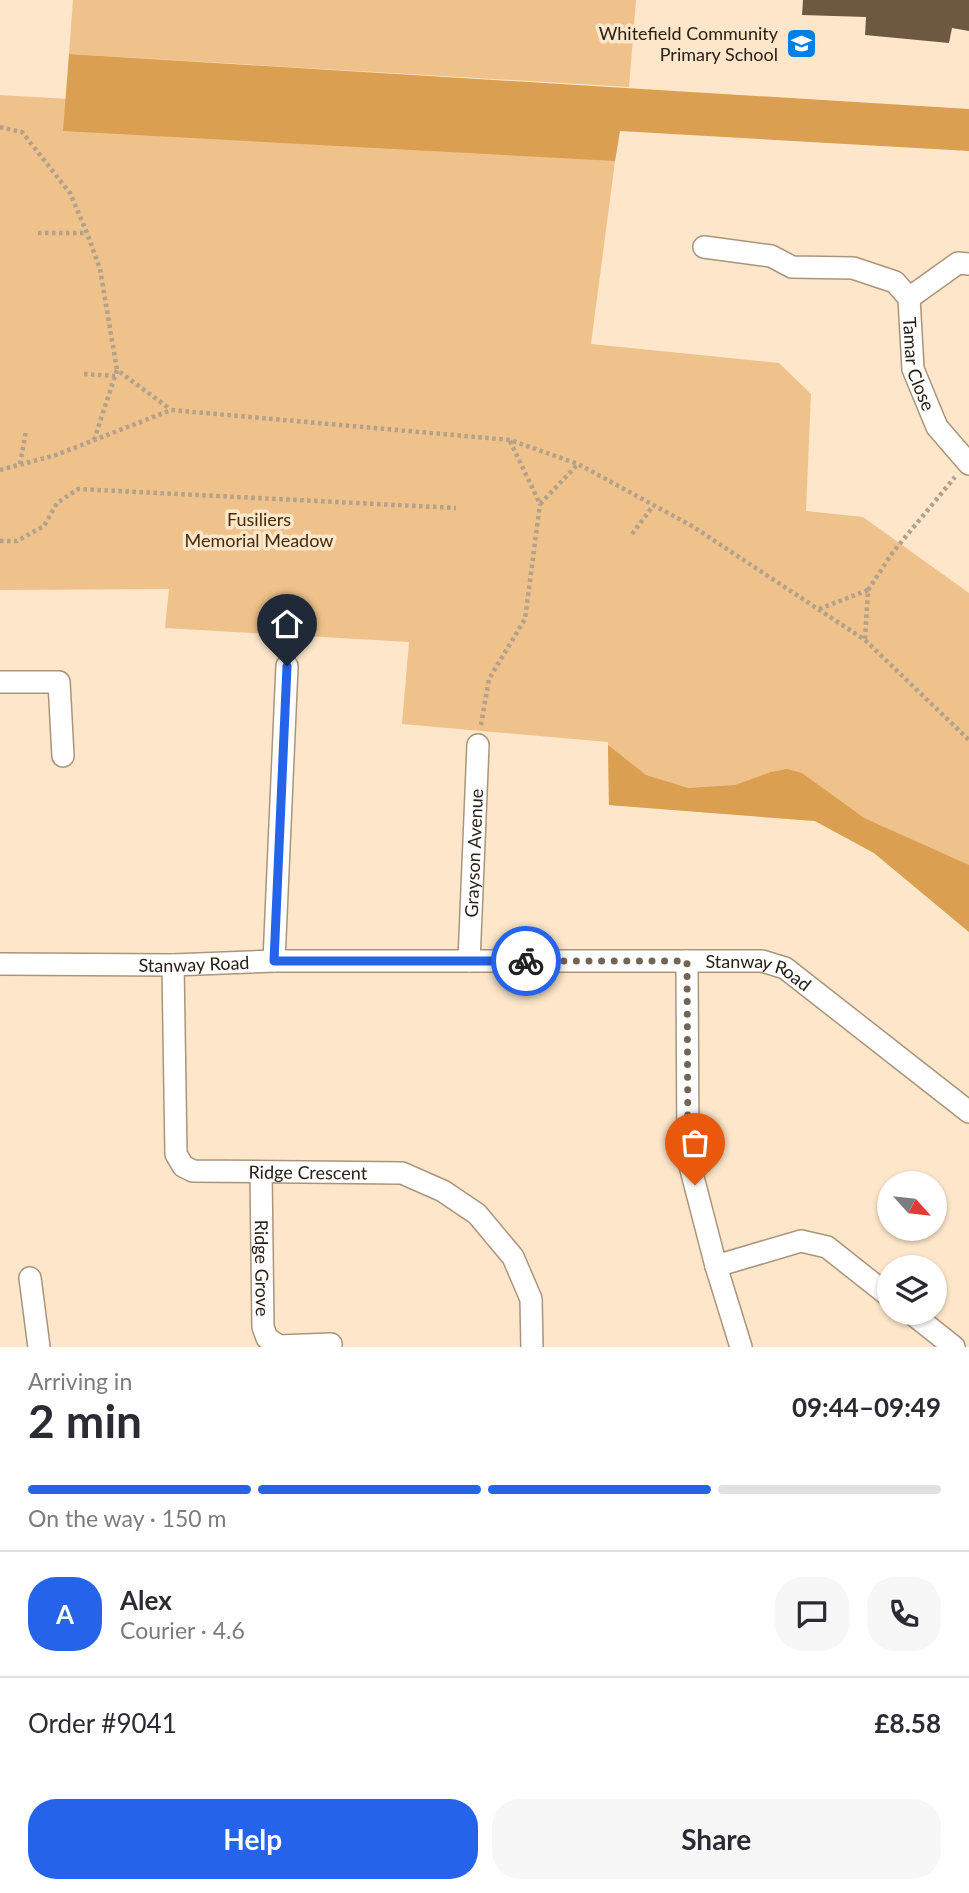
<!DOCTYPE html>
<html lang="en">
<head>
<meta charset="utf-8">
<style>
  :root { --surface:#fff; --page:#f7f7f7; --text:#2b2b33; --muted:#7c7c81; --line:#e1e1e2; --accent:#2563eb }
  body { margin:0; font-family:Lato,sans-serif; background:var(--page); color:var(--text); height:100vh; display:flex; flex-direction:column; font-size:26px; white-space:nowrap }
  * { box-sizing:border-box; margin:0 }
  p { font-size:23px; color:var(--muted) }
  .icon { flex:none; width:38px; height:38px; fill:none; stroke:currentColor; stroke-width:2; stroke-linecap:round; stroke-linejoin:round }
  .map { position:relative; height:1347px; overflow:hidden }
  .details { display:flex; flex-direction:column; background:var(--surface); flex:1 }
  .details>* { flex:none }
  .needle { width:46px; rotate:117deg }
  .tools { position:absolute; left:877px; top:1171px; display:grid; gap:14px }
  .tools a { display:grid; place-items:center; width:70px; height:70px; border-radius:50%; background:var(--surface); box-shadow:0 2px 5px #0004; font-size:35px }
  .pin { position:absolute; display:grid; place-items:center; width:60px; height:60px; color:#fff; margin:-72px -30px; border-radius:50% 50% 50% 0; rotate:-45deg; box-shadow:0 0 7px #0007 }
  .pin .icon { rotate:45deg }
  .courier { position:absolute; display:grid; place-items:center; width:70px; height:70px; margin:-35px; border:5px solid #2563eb; border-radius:50%; background:#fff; color:#222; box-shadow:0 2px 9px #0007 }
  .head em { font-style:normal; font-weight:700 }
  .head div { display:flex; flex-direction:column-reverse }
  .head { display:flex; align-items:center; justify-content:space-between; height:119px; padding:0 28px }
  h1 { font-size:46px; font-weight:700; line-height:52px }
  .bar { display:grid; grid-template-columns:repeat(4,1fr); gap:10px 7px; align-content:center; height:84px; padding:0 28px }
  .bar i { height:9px; border-radius:5px; background:var(--line) }
  .bar .on { background:var(--accent) }
  .bar p { grid-column:span 4 }
  .line { display:flex; align-items:center; gap:18px; padding:0 28px; border-top:2px solid var(--line) }
  .line div { flex:1 }
  .round { display:grid; place-items:center; flex:none; width:74px; height:74px; border-radius:28px; background:var(--page) }
  .primary-button { display:flex; gap:14px; margin-top:auto; padding:14px 28px }
  .primary-button a { flex:1; height:80px; border-radius:28px; background:var(--accent); color:#fff; font-size:28px; font-weight:700; line-height:80px; text-align:center }
  .primary-button a+a { background:var(--page); color:var(--text) }
  .map>svg:first-child { display:block }
  .green { fill:#efc28b }
  .forest { fill:#da9f50 }
  .building { fill:#6d5940 }
  .lines { fill:none; stroke-linecap:round; stroke-linejoin:round }
  .street-casing { stroke:#aa957a; stroke-width:24 }
  .path { stroke:#b3a18b; stroke-width:4.5; stroke-dasharray:3.5 3.5; stroke-linecap:butt }
  .street { stroke:#fff; stroke-width:21 }
  .done { stroke:#736555; stroke-width:7; stroke-dasharray:0 12.6 }
  .route { stroke:#2563eb; stroke-width:9 }
  .labels { text-anchor:middle; dominant-baseline:central; stroke-width:7; stroke-linejoin:round; paint-order:stroke }
  .poi-label { font-size:18px; fill:#292016; stroke:#fde6ca; text-anchor:end }
  .street-label { font-size:18px; fill:#292016; stroke:#fde6ca }
  .park-label { font-size:18px; fill:#442c09; stroke:#fde6ca }
</style>
</head>
<body>
<div class="map">
<svg width="969" height="1347" viewBox="0 0 969 1347">
  <rect width="100%" height="100%" fill="#fde6ca"/>
  <!-- green -->
  <path class="green" d="M73,0h563l-7,87 -560,-33z
    M0,95l619,36 -28,213 188,19 32,31 -5,117 57,6 106,76v339l-95,-79 -59,-32 -206,-16 -1,-63 -206,-18 7,-82 -244,-14 4,-39 -169,1z"/>
  <!-- forest -->
  <path class="forest" d="M69,54l900,55v42l-349,-20 -5,30 -552,-30z
    M608,745l38,30 42,13 47,-3 36,-13 16,-3 15,4 62,45 105,47v67l-95,-79 -59,-32 -206,-16z"/>
  <!-- building -->
  <path class="building" d="M803,0h166v31l-17,-3 -3,15 -84,-8 1,-18 -64,-2z"/>
  <g class="lines">
    <defs>
      <g id="street">
        <path id="s1" d="M704,247l67,9 21,11 61,1 42,14 14,16 4,71 24,58 32,37"/>
        <path d="M909,298l49,-35 11,1"/>
        <path d="M0,682h59l4,74"/>
        <path d="M274,961l13,-295"/>
        <path id="s2" d="M469,961l9,-216"/>
        <path d="M687,961l1,197 28,108 25,81"/>
        <path id="s3" d="M0,964l173,1 101,-4h488l23,7 184,144"/>
        <path id="s4" d="M173,965l3,189 7,12 10,5 209,2 41,18 34,23 36,43 18,42 1,48"/>
        <path id="s5" d="M261,1172l2,155 4,11 12,8 52,-2"/>
        <path d="M716,1266l85,-25 26,6 62,49"/>
        <path d="M30,1278l9,69"/>
        <path d="M910,1312l44,35"/>
      </g>
    </defs>
    <!-- street casing -->
    <use href="#street" class="street-casing"/>
    <!-- path -->
    <path class="path" d="M0,127l22,5 48,61 17,40 13,36 17,101
      M38,233h49
      M84,374l31,2
      M94,440l23,-70 53,39
      M510,441l30,63 38,-40
      M20,464l6,-33
      M0,470l56,-15 115,-45 339,30 68,24 114,62 173,114 104,100
      M632,534l21,-28
      M0,541h17l27,-15 13,-23 21,-14 378,19
      M868,590l25,-38 62,-75
      M819,609l49,-19 -3,50
      M481,725l8,-46 36,-60 15,-115"/>
    <!-- street -->
    <use href="#street" class="street"/>
  </g>
  <g class="lines">
    <!-- done -->
    <path class="done" d="M526,961h161l1,197 7,27"/>
    <!-- route -->
    <path class="route" d="M287,666l-13,295h252"/>
  </g>
  <!-- icons -->
  <defs>
    <symbol id="school-square" viewBox="-11 -11 22 22"><rect x="-9" y="-9" width="18" height="18" rx="4" fill="#0080e6" stroke="#fde6ca"/><path d="M0-5L7-2L0 1L-7-2ZM-4 1L0 2.5L4 1V4Q0 6-4 4Z" fill="#fff"/></symbol>
  </defs>
  <g fill-rule="evenodd">
    <use href="#school-square" x="784" y="26" width="35" height="35"/>
  </g>
  <g class="labels">
    <!-- poi labels -->
    <g class="poi-label">
      <text x="778" y="33">Whitefield Community<tspan x="778" dy="21">Primary School</tspan></text>
    </g>
    <!-- street labels -->
    <g class="street-label">
      <text stroke="none"><textPath href="#s1" startOffset="285">Tamar Close</textPath></text>
      <text stroke="none"><textPath href="#s2" startOffset="108">Grayson Avenue</textPath></text>
      <text stroke="none"><textPath href="#s3" startOffset="194">Stanway Road</textPath></text>
      <text stroke="none"><textPath href="#s3" startOffset="761">Stanway Road</textPath></text>
      <text stroke="none"><textPath href="#s4" startOffset="329">Ridge Crescent</textPath></text>
      <text stroke="none"><textPath href="#s5" startOffset="96">Ridge Grove</textPath></text>
    </g>
    <!-- park labels -->
    <g class="park-label">
      <text x="259" y="519">Fusiliers<tspan x="259" dy="21">Memorial Meadow</tspan></text>
    </g>
  </g>
</svg>
<div class="tools">
<a><svg class="needle" viewBox="-14 -14 28 28"><path d="M0-13l5 13h-10z" fill="#e53935"/><path d="M0 13l5-13h-10z" fill="#7c7c81"/></svg></a>
<a><svg class="icon" aria-label="layers" viewBox="0 0 24 24"><path d="M12 4l9 5-9 5-9-5zM3 14l9 5 9-5"/></svg></a>
</div>
<div class="pin" style="left:695px;top:1185px;background:#ea580c"><svg class="icon" aria-label="bag" viewBox="0 0 24 24"><path d="M5 8h14l-1 12H6zM9 8a3 3 0 0 1 6 0"/></svg></div>
<div class="pin" style="left:287px;top:666px;background:#1f2937"><svg class="icon" aria-label="home" viewBox="0 0 24 24"><path d="M3 11l9-7 9 7M6 9v11h12V9"/></svg></div>
<div class="courier" style="left:526px;top:961px"><svg class="icon" aria-label="bike" viewBox="0 0 24 24"><circle cx="6" cy="16" r="4"/><circle cx="18" cy="16" r="4"/><path d="M6 16l4-8h5l3 8M10 8l3 8H6M13 5h3"/></svg></div>
</div>
<section class="details">
<div class="head"><div><h1>2 min</h1><p>Arriving in</p></div><em>09:44–09:49</em></div>
<div class="bar"><i class="on"></i><i class="on"></i><i class="on"></i><i></i><p>On the way · 150 m</p></div>
<div class="line" style="height:126px"><b class="round" style="background:var(--accent);color:#fff">A</b><div><b>Alex</b><p>Courier · 4.6</p></div><a class="round"><svg class="icon" aria-label="chat" viewBox="0 0 24 24"><path d="M4 5h16v11H9l-5 4z"/></svg></a><a class="round"><svg class="icon" aria-label="phone" viewBox="0 0 24 24"><path d="M5 4h4l2 5-3 2q2 4 5 5l2-3 5 2v4C11 20 4 13 5 4z"/></svg></a></div>
<div class="line" style="height:91px"><div>Order #9041</div><b>£8.58</b></div>
<div class="primary-button"><a>Help</a><a>Share</a></div>
</section>
</body>
</html>
